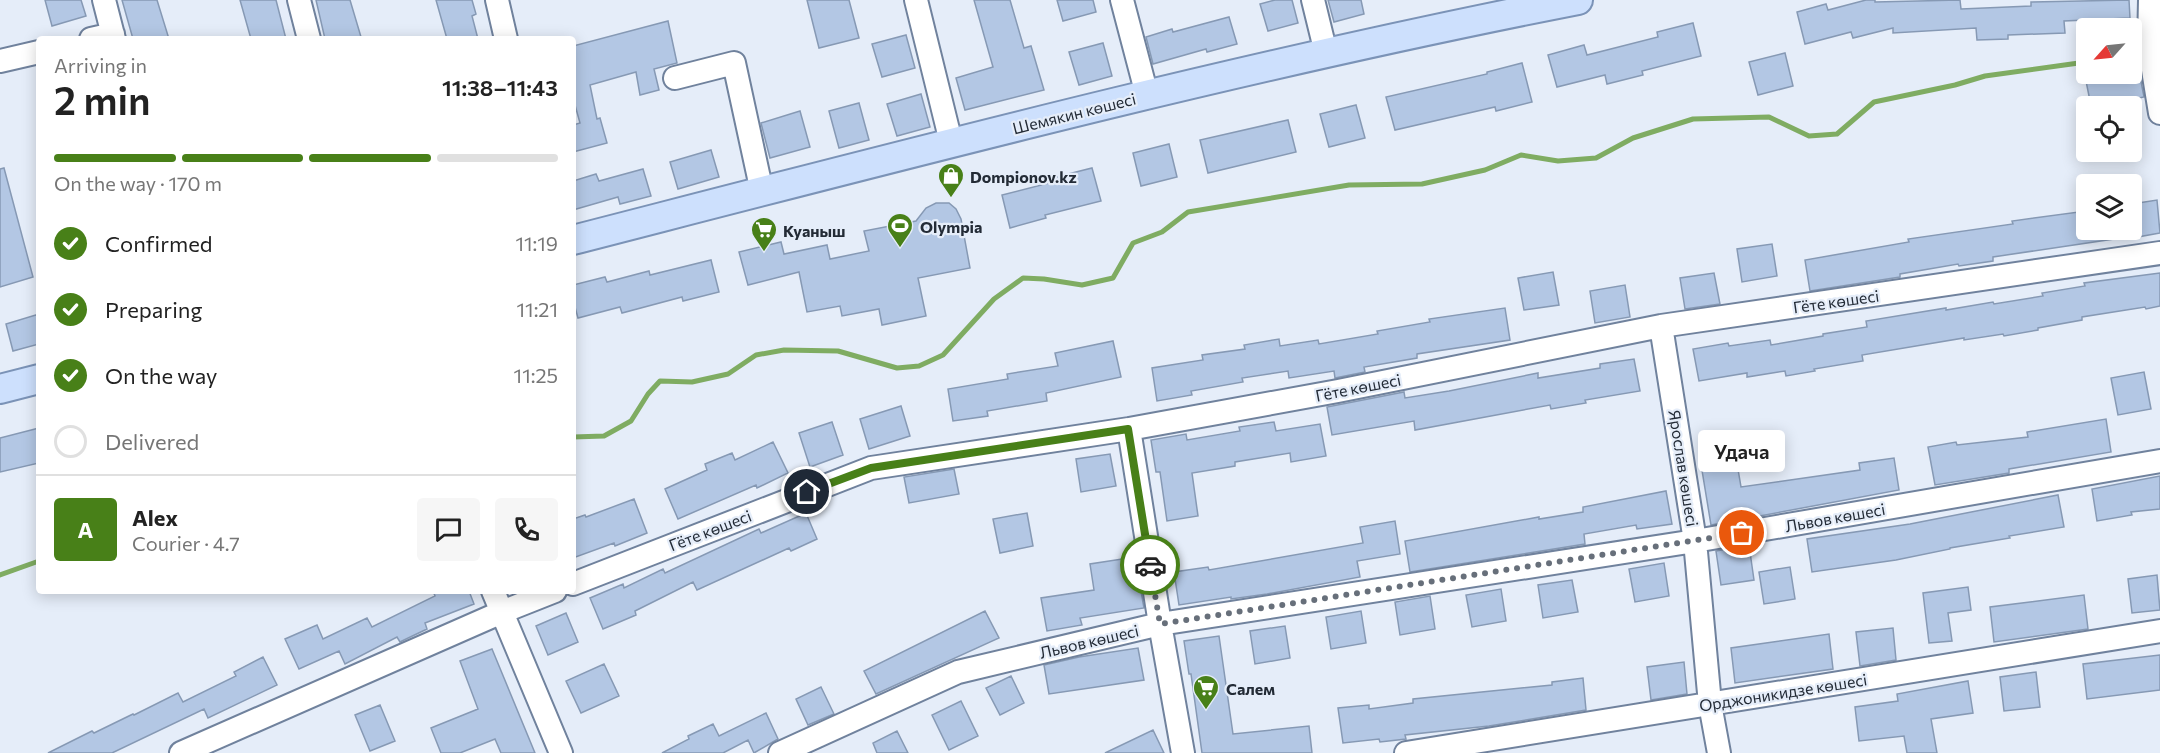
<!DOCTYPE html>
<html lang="en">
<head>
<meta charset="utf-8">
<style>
  :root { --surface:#fff; --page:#f6f6f6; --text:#222; --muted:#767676; --line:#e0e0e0; --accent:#488018 }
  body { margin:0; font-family:Commissioner,sans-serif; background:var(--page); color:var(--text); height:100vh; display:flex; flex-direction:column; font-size:22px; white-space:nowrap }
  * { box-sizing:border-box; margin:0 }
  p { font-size:20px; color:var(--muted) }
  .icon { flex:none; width:33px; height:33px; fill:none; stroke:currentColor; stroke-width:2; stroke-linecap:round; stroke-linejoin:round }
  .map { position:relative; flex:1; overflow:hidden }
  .panel { position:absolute; left:36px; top:36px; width:540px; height:558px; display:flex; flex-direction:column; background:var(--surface); border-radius:6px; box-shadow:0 3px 15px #0003 }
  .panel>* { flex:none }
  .needle { width:39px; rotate:243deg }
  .buttons { position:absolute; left:2076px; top:18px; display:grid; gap:12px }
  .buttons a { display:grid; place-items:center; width:66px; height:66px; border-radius:6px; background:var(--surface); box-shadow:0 3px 15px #0003; font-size:30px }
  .pin { position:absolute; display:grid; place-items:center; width:51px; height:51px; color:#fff; margin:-26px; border:3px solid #fff; border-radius:50%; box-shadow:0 2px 6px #0007 }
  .courier { position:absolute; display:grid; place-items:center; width:60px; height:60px; margin:-30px; border:4px solid #488018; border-radius:50%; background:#fff; color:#222; box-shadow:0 2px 8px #0007 }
  .bubble { position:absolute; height:42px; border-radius:6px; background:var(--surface); box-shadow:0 3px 15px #0003; font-size:20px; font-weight:600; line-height:42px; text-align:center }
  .overview em { font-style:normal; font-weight:600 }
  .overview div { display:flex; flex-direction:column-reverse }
  .overview { display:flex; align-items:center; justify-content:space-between; height:102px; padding:0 18px }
  h1 { font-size:39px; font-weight:600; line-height:45px }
  .bar { display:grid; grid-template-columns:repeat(4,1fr); gap:9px 6px; align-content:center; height:72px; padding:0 18px }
  .bar i { height:8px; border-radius:4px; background:var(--line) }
  .bar .active { background:var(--accent) }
  .bar p { grid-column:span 4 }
  .line { display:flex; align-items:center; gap:15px; padding:0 18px; border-top:2px solid var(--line) }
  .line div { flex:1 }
  .round { display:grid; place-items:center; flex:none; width:63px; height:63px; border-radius:6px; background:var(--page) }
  ol { padding:0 18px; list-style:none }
  li { display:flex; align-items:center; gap:18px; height:66px }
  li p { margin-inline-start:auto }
  li .icon { padding:6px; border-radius:50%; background:var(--accent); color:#fff; stroke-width:4 }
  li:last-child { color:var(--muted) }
  li i { width:33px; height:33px; border:3px solid var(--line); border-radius:50% }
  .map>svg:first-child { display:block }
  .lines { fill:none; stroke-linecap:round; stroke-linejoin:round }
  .stream { stroke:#7fac62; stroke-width:5 }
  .building { fill:#b3c7e4; stroke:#8699b4; stroke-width:1.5 }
  .minor-casing { stroke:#70829d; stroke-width:26 }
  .major-casing { stroke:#7b93b7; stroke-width:32 }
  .minor { stroke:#fff; stroke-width:22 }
  .major { stroke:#cde0fd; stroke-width:28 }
  .done { stroke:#676f7a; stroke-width:6; stroke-dasharray:0 10.8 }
  .route { stroke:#488018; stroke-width:8 }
  .labels { text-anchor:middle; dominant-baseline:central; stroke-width:4.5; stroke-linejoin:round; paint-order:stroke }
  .street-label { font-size:16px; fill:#232b36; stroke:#e5edf9 }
  .poi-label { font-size:16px; font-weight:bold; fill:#232b36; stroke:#e5edf9; text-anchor:start }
</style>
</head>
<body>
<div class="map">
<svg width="2160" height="753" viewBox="0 0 2160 753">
  <rect width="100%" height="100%" fill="#e5edf9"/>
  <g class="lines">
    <!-- stream -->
    <path class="stream" d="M2132,56l12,-1
      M573,437l31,-1 27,-15 17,-27 12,-13 32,1 36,-8 28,-19 28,-5 54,1 59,17 22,-2 24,-11 51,-56 29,-21 21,1 38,6 31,-7 20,-35 29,-11 26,-20 161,-27 73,-1 63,-14 36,-15 37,6 38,-3 37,-20 60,-19 76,-2 40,19 28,-2 37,-32 81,-17 30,-9 101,-14
      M0,575l39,-14"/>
  </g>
  <!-- building -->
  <path class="building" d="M45,0h36l5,16 -34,10z
    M122,0h35l12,39h-36z
    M240,0h36l10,39h-35z
    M316,0h34l11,37 -8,2h-28z
    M436,0h36l4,14 -4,2 6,23h-31z
    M807,0h42l10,38 -40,10z
    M974,0h36l14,48 7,-2 13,44 -79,20 -9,-32 37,-11z
    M1057,0h36l3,12 -33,9z
    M1275,0h17l6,23 -30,8 -8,-27z
    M1328,0h33l3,14 -30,8z
    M1866,0h9v2l85,-2 1,9 70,-3v-4l98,-2 1,18 -66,3 1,12 -57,2v4l-31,1 -1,-12 -83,5v-5l-40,10 -2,-6 -46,12 -8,-32 29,-8 2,6z
    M1229,17l8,27 -30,8 -1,-3 -53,15 -7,-27 26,-8 1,3z
    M668,21l9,42 -23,6 5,21 -19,5 -4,-23 -46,13 7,34 3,-1 7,25 -34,9v-27l7,-2 -7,-25v-52z
    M1693,23l8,33 -59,15 1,4 -36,9 -2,-9 -48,12 -9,-32 36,-10 3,10 71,-18 -1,-5z
    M906,35l9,33 -33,9 -10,-33z
    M1103,43l9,33 -33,9 -10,-33z
    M1785,53l8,33 -35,9 -9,-33z
    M1522,63l10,39 -36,9 -1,-4 -100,23 -9,-33 101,-23v-2z
    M2139,71l5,26 -29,6 1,3h-25l-5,-25z
    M921,94l9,33 -33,9 -10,-32z
    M859,103l10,37 -30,8 -10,-37z
    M1356,105l9,33 -36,9 -9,-33z
    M800,111l10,36 -40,11 -9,-35z
    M1288,120l8,32 -88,21 -8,-33z
    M1169,144l8,33 -36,9 -8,-33z
    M711,150l8,27 -41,12 -8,-27z
    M4,168l29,109 -33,10v-118z
    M1092,168l9,33 -56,14 1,3 -36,10 -8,-33 55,-14 -1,-4z
    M643,169l8,27 -31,8 -2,-7 -45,13v-29l23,-7 3,7z
    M2157,200l3,33 -28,5v-34z
    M936,203h13l7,6 5,10 9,49 -52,10 8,38 -44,9 -3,-16 -37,7 -2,-10 -33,6 -8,-40 -51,13 -9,-33 42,-10 3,12 43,-9 3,14 39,-8 -5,-20 52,-10 10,-13z
    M2086,211v19h40l1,7 -134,20v4l-34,5 -1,-2 -58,10v3l-90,14 -5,-31 104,-18 -1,-3 105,-15 -1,-3z
    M1772,244l5,32 -35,6 -5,-33z
    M711,260l8,32 -36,9 -1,-4 -60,16 -2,-6 -42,11 -5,-18v-15l32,-8 2,5 42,-11 1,4z
    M1553,272l6,33 -35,5 -6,-32z
    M1714,273l6,31 -35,5 -5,-31z
    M2160,273v33l-14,3 -1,-2 -63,10v3l-44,8v2l-34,6 -1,-2 -39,6v-2l-102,17 1,6 -49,8 1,2 -29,5 -1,-5 -38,6v-4l-48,8 -6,-32 35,-6 1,3 41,-6 1,5 52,-9v-2l44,-7 -1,-6 80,-13v2l47,-8 1,2 49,-8 -1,-3 43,-7 -1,-3z
    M1625,285l5,32 -35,6 -5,-32z
    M1505,308l5,32 -93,14v4l-53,9 1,5 -30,6 -1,-7 -45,7 -1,-7 -46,7 1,4 -52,9 1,4 -35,6 -5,-33 51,-8 -1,-5 43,-6 -1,-4 35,-6 1,7 38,-6 1,4 59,-10 -1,-3 53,-9 -1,-3z
    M39,314v30l-26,7 -7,-27z
    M1113,341l8,36 -75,16 1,8 -60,10 1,5 -35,5 -5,-32 60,-10 -1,-5 51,-8 -3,-13z
    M1634,359l6,32 -55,9 1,3 -35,6 -1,-4 -135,25 -1,-9 -82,14 -5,-28 77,-15 1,6 44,-7 89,-18v5l62,-10v-4z
    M2144,372l7,37 -33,6 -7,-37z
    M901,406l9,30 -41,13 -9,-30z
    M2106,419l5,33 -102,17v4l-74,12 -7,-38 28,-5 1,3 71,-8 -1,-5z
    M832,422l11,33 -33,12 -11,-34z
    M1274,422l2,9 44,-7 6,32 -35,6 -1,-9 -55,9v4l-43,7 6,43 -31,5 -7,-49h-4l-5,-32 35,-6 1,6 53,-9 -1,-4z
    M39,428v35l-39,9v-34z
    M773,442l15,31 -31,15 -1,-3 -78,34 -13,-30 42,-19 -2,-6 27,-11 3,7z
    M1734,446l7,41 119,-17 -1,-7 35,-5 5,32 -188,35 -12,-73z
    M1110,454l6,32 -35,6 -5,-33z
    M954,469l5,25 -50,9 -5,-26z
    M2160,476v33l-29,3 1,3 -35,6 -5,-32z
    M1666,491l6,33 -35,5 -1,-4 -52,9 1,10 -175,28 -5,-31 134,-24v2l44,-7v-5z
    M2058,495l6,32 -55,9 1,2 -60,10v1l-54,11 -84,12 -5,-33 103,-15z
    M634,499l13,34 -32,13 -1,-3 -41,15v-39l12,-4 1,2z
    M806,513l11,26 -26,12 -2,-3 -92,42 -4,-8 -58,29 1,4 -33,14 -13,-31 33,-14 1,4 39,-19 2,4 94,-44 2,4z
    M1027,513l6,33 -33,7 -7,-34z
    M1395,521l5,33 -43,7 3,16 -93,17 -36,5v-2l-52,8 -5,-33 34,-5 1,3 154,-27 -3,-16z
    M1749,545l5,35 -33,5 -5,-34z
    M1135,557l9,51 -64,10 2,7 -35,6 -6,-33 53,-8 -4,-26z
    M1664,563l5,33 -34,6 -6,-33z
    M1790,567l5,32 -31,5 -5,-32z
    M2157,575l3,35 -28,3 -4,-34z
    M1572,580l6,32 -35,6 -5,-33z
    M1968,587l3,23 -23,3 4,28 -23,2 -6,-50z
    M1501,589l5,32 -34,6 -6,-32z
    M433,591h36l5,13 -49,19 2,6 -23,11 -4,2 -3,-5 -52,27 -6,-13 -40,18 -14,-30 32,-14 6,14 44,-21 5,9 63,-31z
    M2084,595l4,34 -94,13 -4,-35z
    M1430,596l5,33 -35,6 -5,-33z
    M985,611l14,27 -123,56 -12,-23z
    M1361,611l5,32 -35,6 -5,-32z
    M566,613l12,29 -30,13 -12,-29z
    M1285,626l5,32 -35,6 -5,-33z
    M1893,628l3,32 -36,6 -4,-34z
    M1829,634l4,35 -98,14 -4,-35z
    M1219,636l14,98 76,-8 3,27h-110l-11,-79h-2l-5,-33z
    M1138,648l6,32 -95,14 -5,-29 35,-8z
    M492,649l43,104h-34l-6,-14 -35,14h-19l-10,-25 47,-19 -18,-48z
    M2160,655v35l-73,9 -4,-35z
    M263,657l14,28 -69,33 -4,-9 -92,44h-64l44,-22 2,2 39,-19 1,1 44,-22 5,9 53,-26 -2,-4z
    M1684,662l3,32 -36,6 -4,-33z
    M604,664l15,32 -38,17 -15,-32z
    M2036,672l4,35 -36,4 -4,-34z
    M1011,676l13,27 -24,12 -14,-27z
    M1583,678l3,32 -97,16 -84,9 1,4 -26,3 -1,-3 -36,4 -5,-35 31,-3v4l44,-6v-4l139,-14v-3z
    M1968,681l5,32 -42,6 6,34h-30l-3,-17 -45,5 -4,-34 43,-6 -1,-7z
    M821,687l13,27 -26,11 -12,-26z
    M961,701l17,35 -29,14 -17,-35z
    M380,705l15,36 -25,10 -15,-36z
    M766,713l12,26 -24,14 -6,-13 -25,13h-61l27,-14 -1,-3 25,-12 6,12z
    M1153,730l11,23h-59z
    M897,731l11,22h-31l-4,-10z"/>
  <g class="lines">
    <defs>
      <path id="minor" d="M104,0l10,39
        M299,0l10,39
        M497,0l9,39
        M916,0l35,142
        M1122,0l25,95
        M1313,0l13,53
        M2150,0l-1,45 11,68
        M91,39l22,-5
        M0,61l39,-9
        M675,78l59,-15 28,129
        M1661,326l34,215 15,163 9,49
        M1129,429l31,195 23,129
        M573,584l298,-116 258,-39 209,-38 323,-65 499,-73
        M493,591l68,162
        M181,753l321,-141 53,-21
        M780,753l178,-81 202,-48 535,-83 465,-80
        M1406,753l754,-122"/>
      <path id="major" d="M573,240c334,-86 667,-174 1005,-240
        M0,389l39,-10"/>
    </defs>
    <!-- minor casing -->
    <use href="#minor" class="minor-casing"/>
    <!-- major casing -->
    <use href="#major" class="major-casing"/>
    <!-- minor -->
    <use href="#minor" class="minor"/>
    <!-- major -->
    <use href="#major" class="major"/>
  </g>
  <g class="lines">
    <!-- done -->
    <path class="done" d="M1150,565l10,59 582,-91"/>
    <!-- route -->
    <path class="route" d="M807,492l64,-24 257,-39 22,136"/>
  </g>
  <!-- icons -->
  <defs>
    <symbol id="shop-pin" viewBox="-11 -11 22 30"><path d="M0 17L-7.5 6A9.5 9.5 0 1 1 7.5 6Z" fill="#488018" stroke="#e5edf9"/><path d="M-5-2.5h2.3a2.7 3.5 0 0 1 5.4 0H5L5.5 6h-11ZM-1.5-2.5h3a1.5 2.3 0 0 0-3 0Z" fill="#fff"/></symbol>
    <symbol id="stadium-pin" viewBox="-11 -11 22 30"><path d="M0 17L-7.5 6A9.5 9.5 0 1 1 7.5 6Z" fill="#488018" stroke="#e5edf9"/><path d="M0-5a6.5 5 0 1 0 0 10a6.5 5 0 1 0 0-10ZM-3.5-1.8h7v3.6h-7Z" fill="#fff"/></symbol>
    <symbol id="supermarket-pin" viewBox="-11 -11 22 30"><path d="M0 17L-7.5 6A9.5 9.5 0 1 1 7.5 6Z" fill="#488018" stroke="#e5edf9"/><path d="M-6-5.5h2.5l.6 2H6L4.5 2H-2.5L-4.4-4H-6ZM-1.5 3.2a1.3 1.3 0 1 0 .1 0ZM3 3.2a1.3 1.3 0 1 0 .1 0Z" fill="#fff"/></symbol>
  </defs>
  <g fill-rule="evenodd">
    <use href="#shop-pin" x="936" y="161" width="30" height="40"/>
    <use href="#stadium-pin" x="885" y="211" width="30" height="40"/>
    <use href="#supermarket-pin" x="749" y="215" width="30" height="40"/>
    <use href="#supermarket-pin" x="1191" y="673" width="30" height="40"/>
  </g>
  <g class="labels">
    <!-- street labels -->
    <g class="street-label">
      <text transform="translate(1074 113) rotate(-14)">Шемякин көшесі</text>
      <text transform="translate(1836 301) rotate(-8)">Гёте көшесі</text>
      <text transform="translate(1358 387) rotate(-11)">Гёте көшесі</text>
      <text transform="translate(1684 468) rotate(81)">Ярослав көшесі</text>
      <text transform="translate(1835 517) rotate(-10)">Львов көшесі</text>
      <text transform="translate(710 530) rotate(-21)">Гёте көшесі</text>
      <text transform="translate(1089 641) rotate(-13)">Львов көшесі</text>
      <text transform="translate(1783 692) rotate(-9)">Орджоникидзе көшесі</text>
    </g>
    <!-- poi labels -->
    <g class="poi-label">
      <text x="970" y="176">Dompionov.kz</text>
      <text x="920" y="226">Olympia</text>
      <text x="783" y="230">Куаныш</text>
      <text x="1226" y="688">Салем</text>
    </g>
  </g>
</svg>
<div class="buttons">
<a><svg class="needle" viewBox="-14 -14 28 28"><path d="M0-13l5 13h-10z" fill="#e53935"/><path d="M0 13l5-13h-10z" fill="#767676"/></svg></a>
<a><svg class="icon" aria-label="locate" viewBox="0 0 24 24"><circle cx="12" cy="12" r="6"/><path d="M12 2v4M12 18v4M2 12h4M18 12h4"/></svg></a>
<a><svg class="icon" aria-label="layers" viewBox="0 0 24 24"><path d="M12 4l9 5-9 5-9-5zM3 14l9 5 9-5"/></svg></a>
</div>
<div class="pin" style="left:1742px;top:533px;background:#ea580c"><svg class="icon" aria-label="bag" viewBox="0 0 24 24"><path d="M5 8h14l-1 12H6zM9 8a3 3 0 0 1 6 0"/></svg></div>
<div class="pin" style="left:807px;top:492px;background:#1f2937"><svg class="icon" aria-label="home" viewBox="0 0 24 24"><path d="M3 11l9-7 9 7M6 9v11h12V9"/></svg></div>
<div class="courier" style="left:1150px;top:565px"><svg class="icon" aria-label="car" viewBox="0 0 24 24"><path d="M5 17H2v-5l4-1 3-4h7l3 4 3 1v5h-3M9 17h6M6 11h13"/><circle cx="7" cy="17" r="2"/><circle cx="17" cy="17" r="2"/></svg></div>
<div class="bubble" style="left:1698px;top:430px;width:87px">Удача</div>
<section class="panel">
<div class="overview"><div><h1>2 min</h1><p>Arriving in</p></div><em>11:38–11:43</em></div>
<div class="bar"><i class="active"></i><i class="active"></i><i class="active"></i><i></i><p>On the way · 170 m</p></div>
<ol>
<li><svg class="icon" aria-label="check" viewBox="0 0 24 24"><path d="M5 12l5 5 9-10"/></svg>Confirmed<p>11:19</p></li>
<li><svg class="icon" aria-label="check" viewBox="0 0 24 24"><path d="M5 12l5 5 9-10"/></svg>Preparing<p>11:21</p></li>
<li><svg class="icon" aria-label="check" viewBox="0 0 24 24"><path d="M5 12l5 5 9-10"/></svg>On the way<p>11:25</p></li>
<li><i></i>Delivered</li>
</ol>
<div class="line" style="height:108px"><b class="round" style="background:var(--accent);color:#fff">A</b><div><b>Alex</b><p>Courier · 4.7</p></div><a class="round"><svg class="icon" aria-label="chat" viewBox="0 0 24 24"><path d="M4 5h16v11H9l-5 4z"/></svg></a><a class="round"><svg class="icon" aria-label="phone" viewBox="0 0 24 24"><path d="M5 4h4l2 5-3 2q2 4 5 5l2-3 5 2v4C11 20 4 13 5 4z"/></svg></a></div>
</section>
</div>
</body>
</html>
